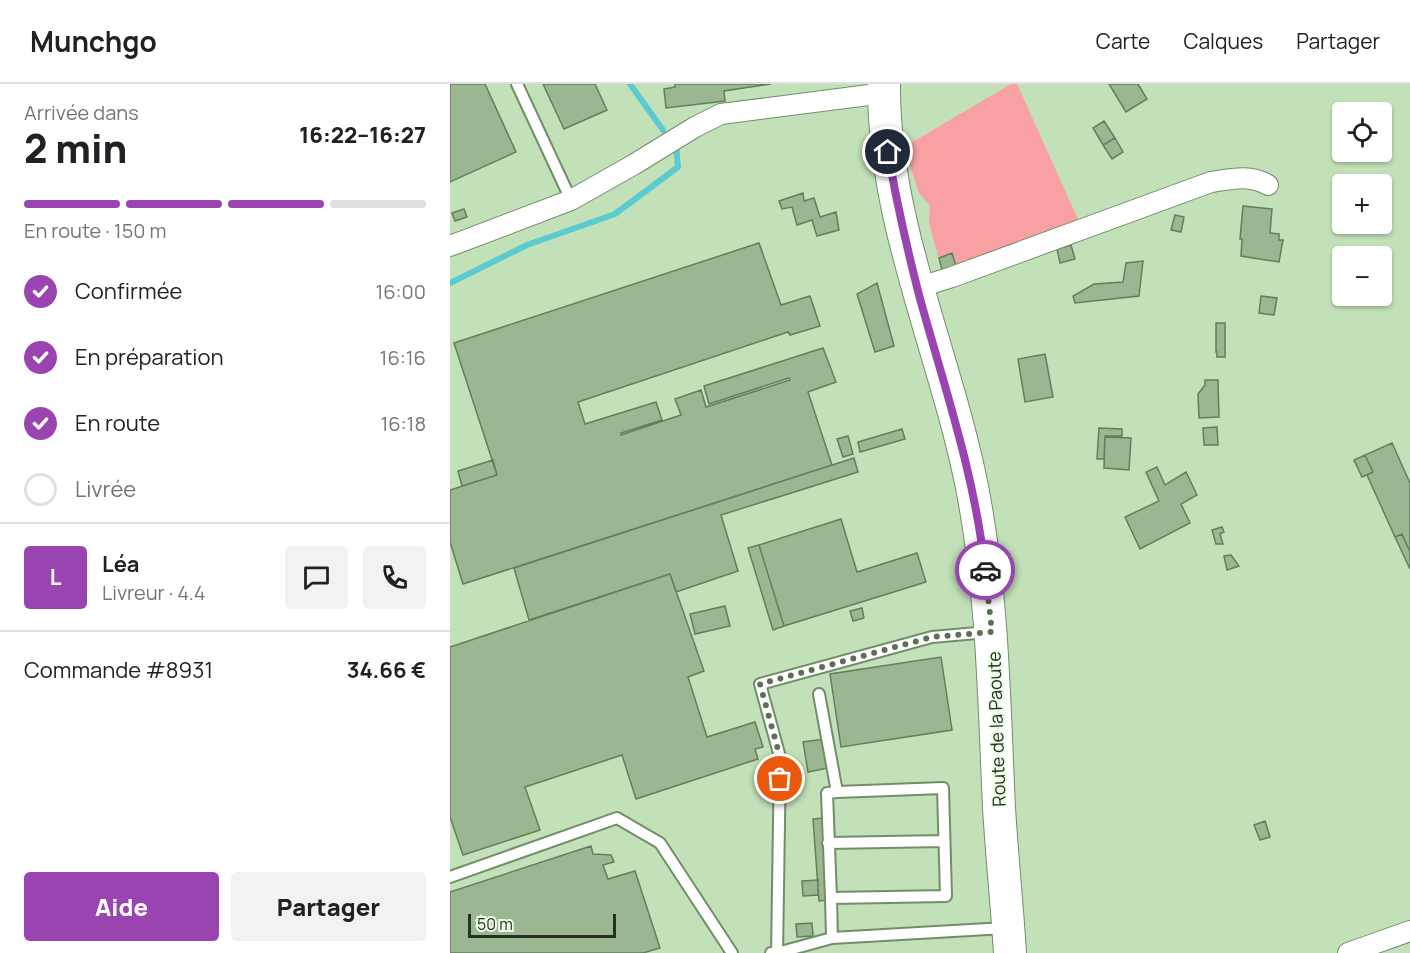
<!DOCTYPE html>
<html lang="fr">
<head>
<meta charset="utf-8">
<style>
  :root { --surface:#fff; --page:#f2f2f2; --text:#202124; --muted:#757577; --line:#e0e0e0; --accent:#9a44b2 }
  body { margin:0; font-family:Manrope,sans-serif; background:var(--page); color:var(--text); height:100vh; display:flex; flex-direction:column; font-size:22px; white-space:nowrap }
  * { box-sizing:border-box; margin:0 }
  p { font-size:20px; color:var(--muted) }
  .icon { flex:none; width:33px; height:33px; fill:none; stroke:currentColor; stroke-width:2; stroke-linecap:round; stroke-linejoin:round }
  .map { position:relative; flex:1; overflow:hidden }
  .sheet { display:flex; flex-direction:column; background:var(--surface); width:450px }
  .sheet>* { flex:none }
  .fabs { position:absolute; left:882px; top:18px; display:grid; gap:12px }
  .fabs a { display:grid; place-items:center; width:60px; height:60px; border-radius:6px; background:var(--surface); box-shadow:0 2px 4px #0004; font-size:30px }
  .scale { position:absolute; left:18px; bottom:15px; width:148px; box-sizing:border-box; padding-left:6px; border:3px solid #263122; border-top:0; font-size:16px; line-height:21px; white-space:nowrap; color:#263122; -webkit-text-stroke:4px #edfde8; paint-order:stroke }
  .pin { position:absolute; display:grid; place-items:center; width:51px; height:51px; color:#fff; margin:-26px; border:3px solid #fff; border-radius:50%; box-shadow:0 2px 6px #0007 }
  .courier { position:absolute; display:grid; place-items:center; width:60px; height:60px; margin:-30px; border:4px solid #9a44b2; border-radius:50%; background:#fff; color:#222; box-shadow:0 2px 8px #0007 }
  .overview em { font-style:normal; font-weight:800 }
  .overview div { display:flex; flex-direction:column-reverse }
  .overview { display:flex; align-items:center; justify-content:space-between; height:102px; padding:0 24px }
  h1 { font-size:39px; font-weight:800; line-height:45px }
  .bar { display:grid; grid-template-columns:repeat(4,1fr); gap:9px 6px; align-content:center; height:72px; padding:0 24px }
  .bar i { height:8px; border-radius:4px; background:var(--line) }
  .bar .current { background:var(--accent) }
  .bar p { grid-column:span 4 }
  .line { display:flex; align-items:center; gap:15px; padding:0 24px; border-top:2px solid var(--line) }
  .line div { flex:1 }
  .round { display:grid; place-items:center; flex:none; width:63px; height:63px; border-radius:6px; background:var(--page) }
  ol { padding:0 24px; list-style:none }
  li { display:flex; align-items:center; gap:18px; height:66px }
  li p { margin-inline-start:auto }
  li .icon { padding:6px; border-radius:50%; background:var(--accent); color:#fff; stroke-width:4 }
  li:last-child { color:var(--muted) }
  li i { width:33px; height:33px; border:3px solid var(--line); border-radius:50% }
  .primary-button { display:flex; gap:12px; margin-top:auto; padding:12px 24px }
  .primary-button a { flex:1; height:69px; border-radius:6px; background:var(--accent); color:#fff; font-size:24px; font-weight:800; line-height:69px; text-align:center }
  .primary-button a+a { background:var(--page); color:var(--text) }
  header { display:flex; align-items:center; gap:36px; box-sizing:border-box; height:84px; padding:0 30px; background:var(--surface); border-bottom:2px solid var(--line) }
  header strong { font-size:28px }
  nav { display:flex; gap:33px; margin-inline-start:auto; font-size:21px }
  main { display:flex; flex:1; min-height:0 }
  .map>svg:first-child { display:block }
  .green { fill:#f8a0a2 }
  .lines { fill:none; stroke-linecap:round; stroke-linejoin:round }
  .stream { stroke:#5ccbcf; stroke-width:6 }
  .building { fill:#9ab791; stroke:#637e5a; stroke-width:1.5 }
  .lane-casing { stroke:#728e69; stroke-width:14 }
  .street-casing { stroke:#728e69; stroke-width:22 }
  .primary-casing { stroke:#728e69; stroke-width:34 }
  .lane { stroke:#fff; stroke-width:10 }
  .street { stroke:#fff; stroke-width:20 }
  .primary { stroke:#fff; stroke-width:32 }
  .done { stroke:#5d6f57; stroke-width:6; stroke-dasharray:0 10.8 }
  .route { stroke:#9a44b2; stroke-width:8 }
  .labels { text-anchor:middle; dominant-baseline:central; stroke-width:4.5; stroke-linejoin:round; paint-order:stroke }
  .street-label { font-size:18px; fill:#263122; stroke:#edfde8 }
</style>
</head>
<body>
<header>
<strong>Munchgo</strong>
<nav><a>Carte</a><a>Calques</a><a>Partager</a></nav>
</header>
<main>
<section class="sheet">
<div class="overview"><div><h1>2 min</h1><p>Arrivée dans</p></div><em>16:22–16:27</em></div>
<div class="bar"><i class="current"></i><i class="current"></i><i class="current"></i><i></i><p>En route · 150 m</p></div>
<ol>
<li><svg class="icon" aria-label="check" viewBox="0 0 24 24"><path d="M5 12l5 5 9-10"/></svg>Confirmée<p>16:00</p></li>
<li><svg class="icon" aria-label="check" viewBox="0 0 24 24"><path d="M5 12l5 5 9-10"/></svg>En préparation<p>16:16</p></li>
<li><svg class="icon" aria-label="check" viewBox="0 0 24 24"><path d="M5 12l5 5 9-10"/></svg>En route<p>16:18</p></li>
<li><i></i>Livrée</li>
</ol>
<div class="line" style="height:108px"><b class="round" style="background:var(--accent);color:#fff">L</b><div><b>Léa</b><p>Livreur · 4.4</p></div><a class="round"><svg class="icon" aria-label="chat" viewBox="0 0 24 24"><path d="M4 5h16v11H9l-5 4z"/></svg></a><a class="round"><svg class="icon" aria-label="phone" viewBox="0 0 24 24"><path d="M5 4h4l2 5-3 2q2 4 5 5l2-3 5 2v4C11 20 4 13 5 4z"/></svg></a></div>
<div class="line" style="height:78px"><div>Commande #8931</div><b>34.66 €</b></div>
<div class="primary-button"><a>Aide</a><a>Partager</a></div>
</section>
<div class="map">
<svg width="960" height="869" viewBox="0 0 960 869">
  <rect width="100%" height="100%" fill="#c3e1b9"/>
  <!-- green -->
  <path class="green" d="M561,0h6l65,144 -139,46 -14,-51 1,-17 -11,-13 -15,-46z"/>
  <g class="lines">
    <!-- stream -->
    <path class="stream" d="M180,0l33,46
      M0,199l77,-38 88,-31 63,-47 -2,-22"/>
  </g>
  <!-- building -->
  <path class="building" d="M0,0h35l31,68 -66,30z
    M93,0h52l12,26 -43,19z
    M225,0h96l-47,7 1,10 -59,7 -2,-19 11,-2z
    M659,0h29l9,15 -21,13z
    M654,37l11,17 -12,7 -10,-17z
    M665,54l8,14 -11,7 -9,-14z
    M353,109l1,8 10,-3 6,19 16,-5 3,18 -22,6 -5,-16 -15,5 -5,-18 -10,2 -3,-8z
    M793,122l29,3 -2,24 9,1v6h4l-4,22 -38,-6 1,-17h-2z
    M14,125l3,8 -12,4 -3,-8z
    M725,131l9,2 -3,15 -10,-2z
    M309,159l22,62 29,-9 10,30 -30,9 -2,-3 -210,70 7,22 71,-22 6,18 -41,13v2l60,-20 -6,-16 26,-9 5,17 84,-27 -1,-2 -80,26 -5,-18 119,-38 13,34 -28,10 24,73 -369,119 -13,-42v-52l47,-15 -43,-132z
    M621,161l4,14 -15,4 -3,-14z
    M502,169l5,16 -14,5 -4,-16z
    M693,177l-4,35 -64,7 -2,-7 21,-12 29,-2 3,-19z
    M427,199l17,63 -19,6 -18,-58z
    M811,212l16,2 -3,17 -15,-2z
    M766,239h9v34h-8v-5h-1z
    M595,270l8,43 -28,5 -7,-43z
    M755,296h13l1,37 -20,1 -1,-24 7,-9z
    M767,343l1,18h-14l-1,-17z
    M649,344l23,1v7h-17l-1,23h-7z
    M452,345l3,10 -45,13 -2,-10z
    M398,352l5,18 -10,3 -6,-18z
    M655,353l26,1 -2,32 -25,-2z
    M942,359l18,40v69l-8,-18 -7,3 -28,-62 6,-3 -8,-17z
    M915,371l8,17 -11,5 -8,-17z
    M404,374l4,14 -137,43 17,56 -62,21 -6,-18 -141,46 -15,-52z
    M43,376l4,15 -35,11 -4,-15z
    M707,383l8,18 21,-13 11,23 -16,9 9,19 -50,26 -15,-32 34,-16 -13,-29z
    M391,435l16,53 60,-19 9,29 -142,44 -25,-81z
    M772,443l2,5 -4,2 3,10h-7l-4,-14z
    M952,450l8,18v17l-15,-32z
    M309,461l25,81 -11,4 -25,-82z
    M781,471l8,11 -12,4 -3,-14z
    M220,490l34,97 -16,6 19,60 48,-15 8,25 -8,2 3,10 -122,40 -14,-44 -97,32 15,43 -77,25 -13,-38v-170z
    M275,522l5,20 -35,8 -5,-20z
    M412,524l2,10 -11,3 -3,-10z
    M491,573l11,73 -111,17 -11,-73z
    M374,655l4,29 -20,4 -5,-30z
    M373,734l5,82 -9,1 -6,-82z
    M815,737l5,16 -10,3 -6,-15z
    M141,762l2,8 18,1 3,7 -11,3 5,14 27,-8 25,77 -17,5h-193v-61z
    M368,796v15l-15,1 -1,-15z
    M362,839l1,13 -16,1 -1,-13z"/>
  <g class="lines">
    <defs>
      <path id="lane" d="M67,0l54,116
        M369,610l18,98 106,-4 3,108 -115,2 -4,-105 10,-1
        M378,759l116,-2
        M0,793l167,-59 43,25 72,110
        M381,814l1,40 173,-10
        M321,869h6l3,-196 -20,-73 172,-47 56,-5
        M327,869l55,-15"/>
      <path id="street" d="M0,162l121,-46 62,-35 62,-38 26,-13 163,-21
        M467,204l35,-11 259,-95c20,-3 39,-8 57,3
        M898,869l62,-22"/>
      <path id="primary" d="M434,0c-1,139 61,268 88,403 21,108 22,212 27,321 3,48 8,97 11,145"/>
    </defs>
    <!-- lane casing -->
    <use href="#lane" class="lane-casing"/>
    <!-- street casing -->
    <use href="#street" class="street-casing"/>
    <!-- primary casing -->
    <use href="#primary" class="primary-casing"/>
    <!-- lane -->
    <use href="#lane" class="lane"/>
    <!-- street -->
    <use href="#street" class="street"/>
    <!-- primary -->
    <use href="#primary" class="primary"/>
  </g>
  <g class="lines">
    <!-- done -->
    <path class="done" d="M330,695v-22l-20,-73 172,-47 60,-5 -7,-62"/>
    <!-- route -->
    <path class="route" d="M438,68c8,48 19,96 31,143 25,91 56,180 66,275"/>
  </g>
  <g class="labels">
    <!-- street labels -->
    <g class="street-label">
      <text transform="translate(546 645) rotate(-92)">Route de la Paoute</text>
    </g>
  </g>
</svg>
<div class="fabs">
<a><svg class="icon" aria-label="locate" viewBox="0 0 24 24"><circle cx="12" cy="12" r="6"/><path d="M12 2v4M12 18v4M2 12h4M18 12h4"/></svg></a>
<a>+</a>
<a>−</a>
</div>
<div class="scale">50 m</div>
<div class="pin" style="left:330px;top:695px;background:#ea580c"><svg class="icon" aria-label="bag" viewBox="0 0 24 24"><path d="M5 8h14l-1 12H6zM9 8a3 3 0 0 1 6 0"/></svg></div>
<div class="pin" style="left:438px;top:68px;background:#1f2937"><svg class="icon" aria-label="home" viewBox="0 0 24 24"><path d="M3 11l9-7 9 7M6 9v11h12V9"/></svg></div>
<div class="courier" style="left:535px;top:486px"><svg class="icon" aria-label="car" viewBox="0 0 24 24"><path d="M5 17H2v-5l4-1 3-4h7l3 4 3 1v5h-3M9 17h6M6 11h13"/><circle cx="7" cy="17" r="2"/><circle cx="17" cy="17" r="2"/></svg></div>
</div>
</main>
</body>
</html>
